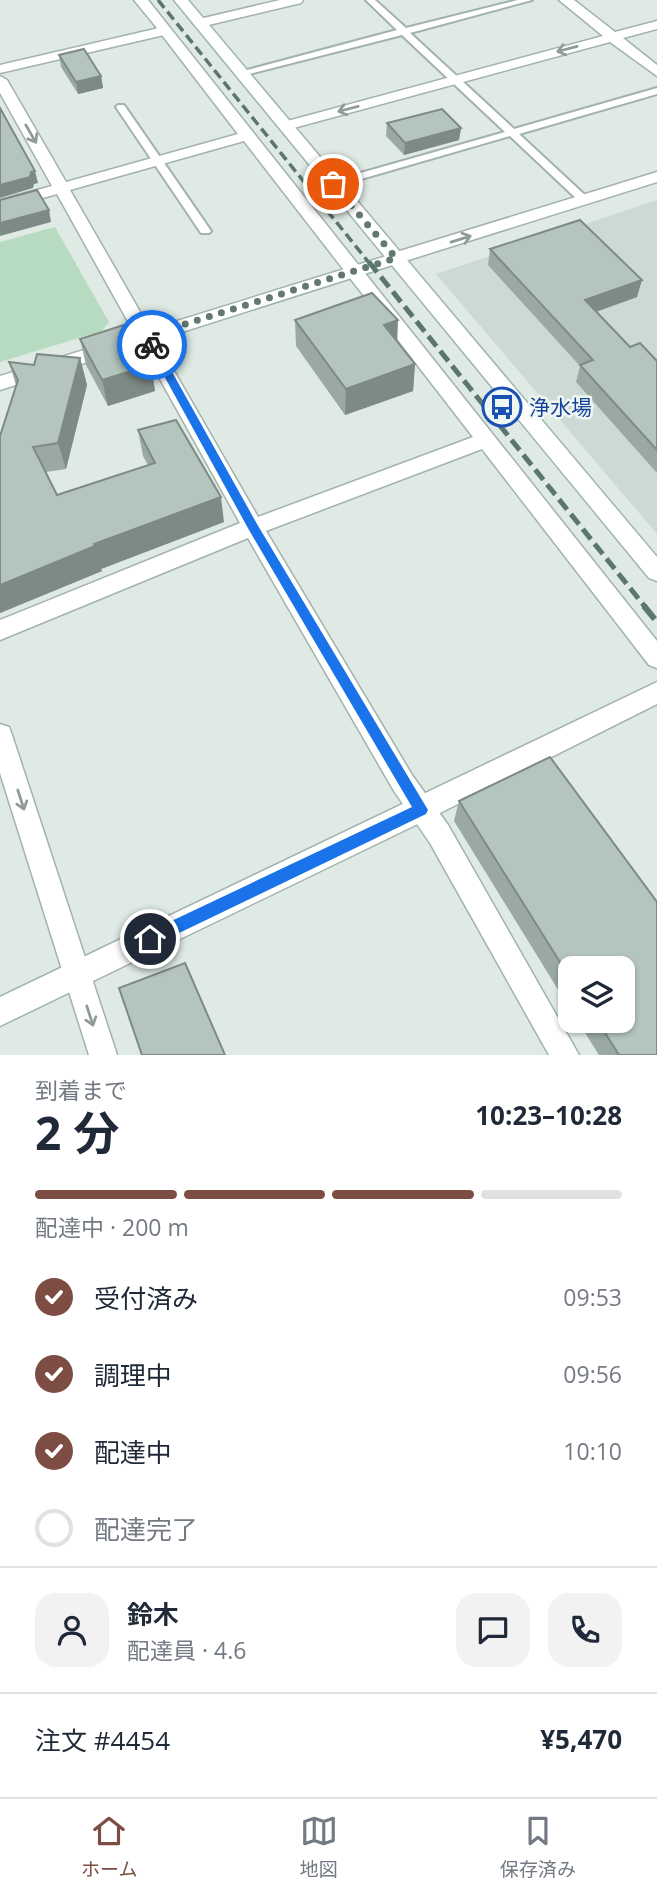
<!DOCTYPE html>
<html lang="ja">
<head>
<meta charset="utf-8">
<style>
  :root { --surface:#fff; --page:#f2f2f3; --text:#1f2937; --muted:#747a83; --line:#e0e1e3; --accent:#7d4d44 }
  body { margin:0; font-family:"Open Sans","Noto Sans JP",sans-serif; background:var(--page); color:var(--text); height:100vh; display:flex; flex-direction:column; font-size:26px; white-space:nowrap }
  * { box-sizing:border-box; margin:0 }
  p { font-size:23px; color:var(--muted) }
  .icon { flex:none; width:38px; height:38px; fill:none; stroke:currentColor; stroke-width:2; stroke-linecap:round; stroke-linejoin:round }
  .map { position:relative; height:1055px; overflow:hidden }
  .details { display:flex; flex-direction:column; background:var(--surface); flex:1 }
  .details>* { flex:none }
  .buttons { position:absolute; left:558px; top:956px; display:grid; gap:14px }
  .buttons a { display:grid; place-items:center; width:77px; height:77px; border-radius:14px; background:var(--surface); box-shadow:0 2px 5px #0004; font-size:35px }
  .pin { position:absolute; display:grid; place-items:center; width:60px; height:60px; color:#fff; margin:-30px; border:4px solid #fff; border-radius:50%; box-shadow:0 2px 7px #0007 }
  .courier { position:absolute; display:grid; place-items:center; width:70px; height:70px; margin:-35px; border:5px solid #1a73e8; border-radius:50%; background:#fff; color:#222; box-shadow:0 2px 9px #0007 }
  .headline em { font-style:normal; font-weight:700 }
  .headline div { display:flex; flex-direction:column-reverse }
  .headline { display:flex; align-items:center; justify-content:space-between; height:119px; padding:0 35px }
  h1 { font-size:46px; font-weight:700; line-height:52px }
  .bar { display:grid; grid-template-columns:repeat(4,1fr); gap:10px 7px; align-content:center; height:84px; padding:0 35px }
  .bar i { height:9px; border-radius:5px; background:var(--line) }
  .bar .selected { background:var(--accent) }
  .bar p { grid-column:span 4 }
  .line { display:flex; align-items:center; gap:18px; padding:0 35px; border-top:2px solid var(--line) }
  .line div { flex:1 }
  .round { display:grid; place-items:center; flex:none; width:74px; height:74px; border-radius:21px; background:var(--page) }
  ol { padding:0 35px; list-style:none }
  li { display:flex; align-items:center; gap:21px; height:77px }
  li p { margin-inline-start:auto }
  li .icon { padding:7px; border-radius:50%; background:var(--accent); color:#fff; stroke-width:4 }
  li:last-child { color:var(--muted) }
  li i { width:38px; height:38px; border:4px solid var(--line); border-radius:50% }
  .dock { display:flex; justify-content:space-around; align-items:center; height:98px; border-top:2px solid var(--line); background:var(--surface); font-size:19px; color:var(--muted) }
  .dock a { display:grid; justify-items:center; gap:4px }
  .dock .selected { color:var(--accent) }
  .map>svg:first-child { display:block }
  .built { fill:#cddad4 }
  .green { fill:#b7dbc1 }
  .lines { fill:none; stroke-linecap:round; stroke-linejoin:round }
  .service-casing { stroke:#a2b2ac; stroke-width:4 }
  .minor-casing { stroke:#a2b2ac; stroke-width:3 }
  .tertiary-casing { stroke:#a2b2ac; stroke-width:3 }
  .secondary-casing { stroke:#9eb6ad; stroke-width:3 }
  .service { fill:#fff; fill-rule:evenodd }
  .minor { fill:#fff; fill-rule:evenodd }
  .tertiary { fill:#fff; fill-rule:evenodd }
  .secondary { fill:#fff; fill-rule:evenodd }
  .rail-far2 { stroke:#5a766e; stroke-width:3.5; stroke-dasharray:10 5; stroke-linecap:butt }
  .rail-far1 { stroke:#5a766e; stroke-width:5; stroke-dasharray:13 6; stroke-linecap:butt }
  .rail { stroke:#5a766e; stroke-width:6; stroke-dasharray:17 9; stroke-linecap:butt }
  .wall { fill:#9ba9a3 }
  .shaded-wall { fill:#7e8a85 }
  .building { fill:#b4c5be; stroke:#7e8a85; stroke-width:2 }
  .oneway { stroke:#909c98 }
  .route { fill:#1a73e8 }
  .done { stroke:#637871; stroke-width:7; stroke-dasharray:0 12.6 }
  .labels { text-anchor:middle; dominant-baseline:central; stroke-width:5; stroke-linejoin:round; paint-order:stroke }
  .transit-label { font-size:21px; fill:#164399; stroke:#eff7f3; text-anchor:start }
</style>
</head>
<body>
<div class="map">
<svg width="657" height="1055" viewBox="0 0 657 1055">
  <rect width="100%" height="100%" fill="#dfeae5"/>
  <!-- built -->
  <path class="built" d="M657,200v334l-221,-260z"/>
  <!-- green -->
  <path class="green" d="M55,227l54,95 -7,9 -102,31v-120z"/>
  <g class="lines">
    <defs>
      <path id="service" d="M366,0h9l31,28 112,-28h14l-122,33 104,96 143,-41v6l-138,40 69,64v4h-8l-70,-66 -173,50h-8v-4l176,-50 -103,-97 -161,41 -5,-3 161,-43z
        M118,105h6l87,126 -2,2h-8l-85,-126z"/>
      <path id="minor" d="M134,0h14l509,641v27l-8,-3 -167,-216 -216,82 146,244 36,50 131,230h-30l-119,-212 -36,-52 -146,-253 -248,102v-20l240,-97 -183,-329 -57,16v-10l52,-14 -52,-93v-17l7,4 59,102 172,-48 -76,-99h-8l-2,-3 5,-4zM244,141l229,296 -215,80 -188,-327z
        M280,0h23l-2,3 -101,24 -7,-4 2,-3z
        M559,0h15l41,32 42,-11v8l-34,9 34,27v11l-47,-34 -320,87 -5,1 -7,-4 2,-3 323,-87z
        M657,172v10l-255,80 -6,1 -8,-5 2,-4z
        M0,724l9,3 3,8 105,320h-28l-89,-282z"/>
      <path id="tertiary" d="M159,28l5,1v6l-164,38v-8z
        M396,253l8,5 -2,4 -402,128v-14z
        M657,682v22l-227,114 -430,208v-29z"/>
      <path id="secondary" d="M174,0h14l469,557v24l-8,-3z"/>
    </defs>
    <!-- service casing -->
    <use href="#service" class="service-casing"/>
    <!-- minor casing -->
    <use href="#minor" class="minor-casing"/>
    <!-- tertiary casing -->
    <use href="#tertiary" class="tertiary-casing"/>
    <!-- secondary casing -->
    <use href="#secondary" class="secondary-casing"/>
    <!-- service -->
    <use href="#service" class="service"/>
    <!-- minor -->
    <use href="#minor" class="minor"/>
    <!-- tertiary -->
    <use href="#tertiary" class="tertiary"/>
    <!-- secondary -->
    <use href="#secondary" class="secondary"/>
    <!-- rail-far2 -->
    <path class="rail-far2" d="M158,0l212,264"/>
    <!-- rail-far1 -->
    <path class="rail-far1" d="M369,262l277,346"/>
    <!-- rail -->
    <path class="rail" d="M644,606l13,16"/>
  </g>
  <!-- wall -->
  <path class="wall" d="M59,55l42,21 2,12 -25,6 -17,-27z
    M387,123l74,5 -2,12 -55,15 -18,-19z
    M490,249l147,48 -41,15 34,35 27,14v112l-81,-91 4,-16 -92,-101z
    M295,320l102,21 18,23 -2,27 -68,24 -49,-69z
    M80,339l71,26 4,26 -47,15 -22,-41z
    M80,358l7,27 -21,84 -20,3 11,23 91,-30 -5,-9 -5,-26 86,92 -123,47 1,2 -102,42 16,-228 -7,-23 25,3z
    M459,801l198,254h-58l-22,-35h46l-53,-52v41l-116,-188z"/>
  <!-- shaded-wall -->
  <path class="shaded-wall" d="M101,76l2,12 -25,6 -2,-12z
    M461,128l-2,12 -55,15 1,-12z
    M35,171l3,12 -4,1 -1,4 -33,10v-13z
    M49,210l2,12 -51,14v-13z
    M642,280l-5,17 -56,20 4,-17z
    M398,320l-1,27 -13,-22z
    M80,358l7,27 -21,84 -8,-26z
    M415,364l-2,27 -68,24 1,-26z
    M151,365l4,26 -47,15 -6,-26z
    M221,497l3,25 -123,47 1,2 -102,42v-28l94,-41z"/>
  <!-- building -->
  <path class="building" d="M84,49l17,27 -25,6 -17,-27z
    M0,108l35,63 -4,1 -1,5 -30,8z
    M442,109l19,19 -56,15 -18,-20z
    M37,190l12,20 -49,13v-23z
    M580,220l62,60 -57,20 45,47 10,-4 17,18v89l-77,-85 13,-5 -103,-111z
    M372,293l26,27 -14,5 31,39 -69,25 -51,-69z
    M127,324l24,41 -49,15 -22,-41z
    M37,354l43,4 -22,85 -25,4 24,48 98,-32 -17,-33 38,-10 45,77 -127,47 1,2 -95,39v-149l18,-56 -9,-18 25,3z
    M550,757l107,145v153h-38l-22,-35h26v-52h-53v10l-111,-177z
    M185,963l40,92h-83l-23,-67z"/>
  <!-- one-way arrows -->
  <defs><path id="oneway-shaft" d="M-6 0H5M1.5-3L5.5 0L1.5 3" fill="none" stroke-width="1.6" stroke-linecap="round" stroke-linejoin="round" transform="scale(1.75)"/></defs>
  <g class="oneway">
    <use href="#oneway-shaft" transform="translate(567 49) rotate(165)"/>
    <use href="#oneway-shaft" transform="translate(348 109) rotate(165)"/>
    <use href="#oneway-shaft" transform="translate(31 134) rotate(60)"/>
    <use href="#oneway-shaft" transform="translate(461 239) rotate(-17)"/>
    <use href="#oneway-shaft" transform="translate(21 800) rotate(72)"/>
    <use href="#oneway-shaft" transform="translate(90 1016) rotate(72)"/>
  </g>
  <!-- route -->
  <path class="route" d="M148,343l9,2 100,179 171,286 -2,4 -276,133 -6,-3 -2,-5 2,-5 268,-127 -163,-277 -102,-185z"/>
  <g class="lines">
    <!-- done -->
    <path class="done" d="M152,345l-5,-9 249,-78 -63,-74"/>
  </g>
  <!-- icons -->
  <defs>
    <symbol id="bus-ring" viewBox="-11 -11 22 22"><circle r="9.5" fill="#eff7f3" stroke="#1a4fb4" stroke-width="1.5"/><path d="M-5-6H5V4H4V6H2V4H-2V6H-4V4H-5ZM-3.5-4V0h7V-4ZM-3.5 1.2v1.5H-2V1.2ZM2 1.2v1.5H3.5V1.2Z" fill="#1a4fb4"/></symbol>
  </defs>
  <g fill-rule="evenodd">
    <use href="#bus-ring" x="480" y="385" width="44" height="44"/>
  </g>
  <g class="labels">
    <!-- transit labels -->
    <g class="transit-label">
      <text x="529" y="407">浄水場</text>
    </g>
  </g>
</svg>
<div class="buttons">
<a><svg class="icon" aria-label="layers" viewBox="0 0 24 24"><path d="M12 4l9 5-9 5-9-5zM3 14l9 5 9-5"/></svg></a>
</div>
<div class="pin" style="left:333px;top:184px;background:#ea580c"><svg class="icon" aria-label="bag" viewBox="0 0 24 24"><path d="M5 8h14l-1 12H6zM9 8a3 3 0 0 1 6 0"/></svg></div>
<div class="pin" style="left:150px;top:939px;background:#1f2937"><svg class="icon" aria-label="home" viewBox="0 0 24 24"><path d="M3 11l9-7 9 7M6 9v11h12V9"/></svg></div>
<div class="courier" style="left:152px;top:345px"><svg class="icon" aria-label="bike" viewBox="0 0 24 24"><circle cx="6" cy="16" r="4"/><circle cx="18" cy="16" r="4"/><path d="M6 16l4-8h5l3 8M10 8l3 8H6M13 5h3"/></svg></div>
</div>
<section class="details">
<div class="headline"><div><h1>2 分</h1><p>到着まで</p></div><em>10:23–10:28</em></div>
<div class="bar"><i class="selected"></i><i class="selected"></i><i class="selected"></i><i></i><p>配達中 · 200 m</p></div>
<ol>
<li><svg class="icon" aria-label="check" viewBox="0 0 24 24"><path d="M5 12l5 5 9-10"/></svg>受付済み<p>09:53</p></li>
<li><svg class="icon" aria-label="check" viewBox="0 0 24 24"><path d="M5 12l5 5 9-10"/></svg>調理中<p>09:56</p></li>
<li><svg class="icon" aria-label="check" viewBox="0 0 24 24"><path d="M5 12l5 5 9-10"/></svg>配達中<p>10:10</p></li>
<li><i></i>配達完了</li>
</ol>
<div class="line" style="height:126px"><a class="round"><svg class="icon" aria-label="person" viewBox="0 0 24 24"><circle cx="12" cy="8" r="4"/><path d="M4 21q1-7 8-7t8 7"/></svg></a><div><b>鈴木</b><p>配達員 · 4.6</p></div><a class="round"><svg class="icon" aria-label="chat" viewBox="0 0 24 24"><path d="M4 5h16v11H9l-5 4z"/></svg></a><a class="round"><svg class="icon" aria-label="phone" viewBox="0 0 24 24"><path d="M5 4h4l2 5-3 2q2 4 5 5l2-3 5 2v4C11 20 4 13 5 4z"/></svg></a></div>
<div class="line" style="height:91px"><div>注文 #4454</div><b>¥5,470</b></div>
</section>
<nav class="dock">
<a class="selected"><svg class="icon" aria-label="home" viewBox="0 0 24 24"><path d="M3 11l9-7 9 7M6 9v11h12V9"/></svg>ホーム</a>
<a><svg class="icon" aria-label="map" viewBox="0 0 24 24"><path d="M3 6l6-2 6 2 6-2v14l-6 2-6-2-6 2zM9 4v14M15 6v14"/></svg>地図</a>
<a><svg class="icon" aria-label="saved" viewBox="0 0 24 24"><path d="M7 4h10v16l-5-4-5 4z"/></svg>保存済み</a>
</nav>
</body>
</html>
